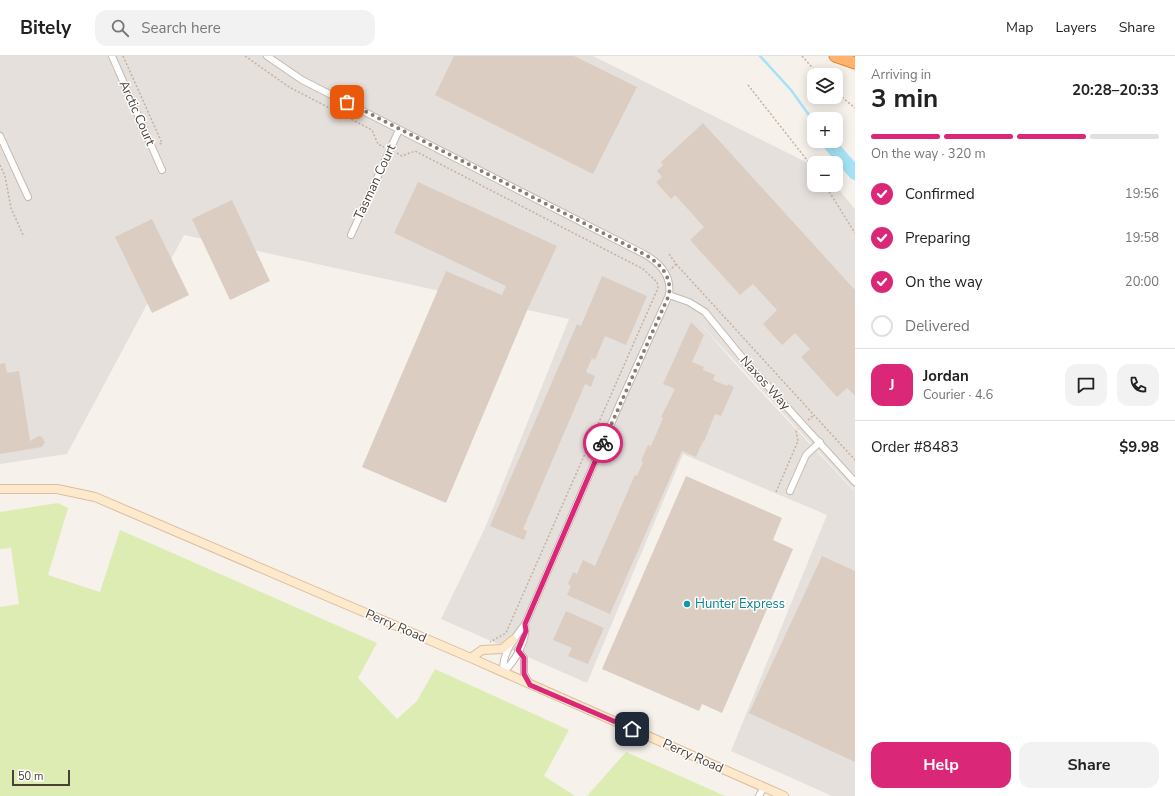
<!DOCTYPE html>
<html lang="en">
<head>
<meta charset="utf-8">
<style>
  :root { --surface:#fff; --page:#f2f2f2; --text:#222; --muted:#767676; --line:#e0e0e0; --accent:#db2777 }
  body { margin:0; font-family:"Nunito Sans",sans-serif; background:var(--page); color:var(--text); height:100vh; display:flex; flex-direction:column; font-size:15px; white-space:nowrap }
  * { box-sizing:border-box; margin:0 }
  p { font-size:13px; color:var(--muted) }
  .icon { flex:none; width:22px; height:22px; fill:none; stroke:currentColor; stroke-width:2; stroke-linecap:round; stroke-linejoin:round }
  .map { position:relative; flex:1; overflow:hidden }
  .sheet { display:flex; flex-direction:column; background:var(--surface); width:320px }
  .sheet>* { flex:none }
  .fabs { position:absolute; left:807px; top:12px; display:grid; gap:8px }
  .fabs a { display:grid; place-items:center; width:36px; height:36px; border-radius:8px; background:var(--surface); box-shadow:0 2px 10px #0003; font-size:20px }
  .scale { position:absolute; left:12px; bottom:10px; width:58px; box-sizing:border-box; padding-left:4px; border:2px solid #4b4038; border-top:0; font-size:11px; line-height:14px; white-space:nowrap; color:#4b4038; -webkit-text-stroke:3px #fff; paint-order:stroke }
  .pin { position:absolute; display:grid; place-items:center; width:34px; height:34px; color:#fff; margin:-17px; border-radius:8px; box-shadow:0 2px 6px #0006 }
  .courier { position:absolute; display:grid; place-items:center; width:40px; height:40px; margin:-20px; border:3px solid #db2777; border-radius:50%; background:#fff; color:#222; box-shadow:0 1px 5px #0007 }
  .headline em { font-style:normal; font-weight:700 }
  .headline div { display:flex; flex-direction:column-reverse }
  .headline { display:flex; align-items:center; justify-content:space-between; height:68px; padding:0 16px }
  h1 { font-size:26px; font-weight:700; line-height:30px }
  .bar { display:grid; grid-template-columns:repeat(4,1fr); gap:6px 4px; align-content:center; height:48px; padding:0 16px }
  .bar i { height:5px; border-radius:3px; background:var(--line) }
  .bar .selected { background:var(--accent) }
  .bar p { grid-column:span 4 }
  .line { display:flex; align-items:center; gap:10px; padding:0 16px; border-top:1px solid var(--line) }
  .line div { flex:1 }
  .round { display:grid; place-items:center; flex:none; width:42px; height:42px; border-radius:12px; background:var(--page) }
  ol { padding:0 16px; list-style:none }
  li { display:flex; align-items:center; gap:12px; height:44px }
  li p { margin-inline-start:auto }
  li .icon { padding:4px; border-radius:50%; background:var(--accent); color:#fff; stroke-width:4 }
  li:last-child { color:var(--muted) }
  li i { width:22px; height:22px; border:2px solid var(--line); border-radius:50% }
  .cta { display:flex; gap:8px; margin-top:auto; padding:8px 16px }
  .cta a { flex:1; height:46px; border-radius:12px; background:var(--accent); color:#fff; font-size:16px; font-weight:700; line-height:46px; text-align:center }
  .cta a+a { background:var(--page); color:var(--text) }
  header { display:flex; align-items:center; gap:24px; box-sizing:border-box; height:56px; padding:0 20px; background:var(--surface); border-bottom:1px solid var(--line) }
  header strong { font-size:19px }
  nav { display:flex; gap:22px; margin-inline-start:auto; font-size:14px }
  .search { width:280px; height:36px; background:var(--page); display:flex; align-items:center; gap:10px; box-sizing:border-box; padding:0 14px; border-radius:12px; color:var(--muted); font-size:15px }
  main { display:flex; flex:1; min-height:0 }
  .map>svg:first-child { display:block }
  .industrial { fill:#e6e0dc; fill-rule:evenodd }
  .green { fill:#dcecb2 }
  .lines { fill:none; stroke-linecap:round; stroke-linejoin:round }
  .stream { stroke:#a5e2f5; stroke-width:2.5 }
  .river { stroke:#a5e2f5; stroke-width:14 }
  .building { fill:#dbcdc2 }
  .minor-casing { stroke:#c5baaf; stroke-width:8 }
  .secondary-casing { stroke:#dbbe9b; stroke-width:10 }
  .motorway-casing { stroke:#e68535; stroke-width:13 }
  .path { stroke:#c5b09d; stroke-width:1.5; stroke-dasharray:2 2; stroke-linecap:butt }
  .minor { stroke:#fff; stroke-width:6 }
  .secondary { stroke:#ffe9cc; stroke-width:8 }
  .motorway { stroke:#ffb46d; stroke-width:11 }
  .done { stroke:#877e77; stroke-width:4; stroke-dasharray:0 7.2 }
  .route { stroke:#db2777; stroke-width:5 }
  .culture-dot { fill:#0f9aa8; stroke:#fff; stroke-width:1.5 }
  .labels { text-anchor:middle; dominant-baseline:central; stroke-width:3; stroke-linejoin:round; paint-order:stroke }
  .street-label { font-size:13px; fill:#4b4038; stroke:#fff }
  .culture-label { font-size:13px; fill:#0d838f; stroke:#fff; text-anchor:start }
</style>
</head>
<body>
<header>
<strong>Bitely</strong>
<div class="search"><svg class="icon" aria-label="search" viewBox="0 0 24 24"><circle cx="10" cy="10" r="6"/><path d="M15 15l6 6"/></svg>Search here</div>
<nav><a>Map</a><a>Layers</a><a>Share</a></nav>
</header>
<main>
<div class="map">
<svg width="855" height="740" viewBox="0 0 855 740">
  <rect width="100%" height="100%" fill="#f6f1eb"/>
  <!-- industrial -->
  <path class="industrial" d="M0,0h593l221,110v19h21l20,24v587h-23l-101,-45 96,-236 -144,-61 -96,229 -146,-64 44,-91 84,-209 -385,-84 -117,219 -67,10zM697,264l157,170v1l-116,-124z"/>
  <!-- green -->
  <path class="green" d="M58,447l10,5 -20,67 52,17 20,-62 257,113 -19,35 39,41 20,-18 18,-32 134,61 -25,46 31,20h-575v-189l19,-3 -8,-56 -11,1v-37z
    M626,696l99,44h-138z"/>
  <g class="lines">
    <!-- stream -->
    <path class="stream" d="M760,0l31,34 23,32
      M827,85l1,1"/>
    <!-- river -->
    <path class="river" d="M828,86l27,31"/>
  </g>
  <!-- building -->
  <path class="building" d="M454,0h120l63,31 -44,87 -158,-79z
    M703,67l152,167v106l-8,-8 -10,9 -36,-40 9,-8 -15,-16 -13,12 -19,-21 14,-14 -24,-26 -13,11 -50,-55 14,-13 -29,-32 -4,4 -15,-17 6,-5 -5,-6 6,-6 -2,-3z
    M418,126l139,64 -28,60 -83,197 -84,-36 84,-196 56,24 4,-9 -112,-53z
    M232,144l38,81 -40,19 -38,-81z
    M152,163l37,76 -37,18 -37,-76z
    M602,220l45,20 -21,49 -21,-9 -10,24 -3,-2 -6,14 9,4 -4,11 -6,-3 -62,145 4,2 -3,9 -34,-14 87,-202 4,2z
    M691,266l13,13 -12,27 12,5 -1,3 12,5 -2,5 14,6 1,-2 6,3 -13,29 -6,-2 -11,28 -1,-1 -7,16 -14,-6 -72,163 -43,-19 4,-9 -3,-2 5,-12 4,2 6,-14 12,6 40,-91 2,1 6,-14 -2,-1 7,-16 3,1 12,-28 -2,-1 14,-28 -12,-5z
    M5,307l2,10 12,-2 11,70 9,-5 3,1 3,5 -3,5 -42,7v-90z
    M686,420l96,42 -9,22 20,9 -71,164 -20,-9 -3,7 -97,-42z
    M822,500l33,15v191l-106,-49z
    M566,555l38,17 -16,36 -20,-8 4,-8 -19,-8z"/>
  <g class="lines">
    <defs>
      <path id="minor" d="M112,0l50,114
        M267,0l35,24 342,174c16,9 28,22 25,41l-48,106 -96,223c-11,15 -23,29 -22,48
        M0,80l28,61
        M351,179l48,-105
        M669,239l20,7 16,10 40,49 110,121
        M790,435l16,-36 14,-13
        M518,594l6,8v16l5,9
        M503,616c11,-9 25,-32 22,-48
        M759,740l5,-9"/>
      <path id="secondary" d="M0,433h57l38,8 376,161 313,138
        M471,602l11,-8 20,-1 11,-9"/>
      <path id="motorway" d="M835,0l20,7"/>
    </defs>
    <!-- minor casing -->
    <use href="#minor" class="minor-casing"/>
    <!-- secondary casing -->
    <use href="#secondary" class="secondary-casing"/>
    <!-- motorway casing -->
    <use href="#motorway" class="motorway-casing"/>
    <!-- path -->
    <path class="path" d="M123,0l39,87 -4,2
      M245,0l44,31 83,43 6,14 6,3
      M802,0l17,19
      M748,29l66,84
      M836,36l19,16
      M397,97l5,3 13,-5 228,118 14,13 1,6 -152,345 -16,9
      M0,109l5,11 6,32 13,29
      M825,129l30,48
      M669,198l7,10 -6,6
      M676,208l179,196
      M808,364l6,-5
      M776,436l22,-51 -2,-10 2,-2"/>
    <!-- minor -->
    <use href="#minor" class="minor"/>
    <!-- secondary -->
    <use href="#secondary" class="secondary"/>
    <!-- motorway -->
    <use href="#motorway" class="motorway"/>
  </g>
  <g class="lines">
    <!-- done -->
    <path class="done" d="M347,46l297,152c16,9 28,22 25,41l-66,148"/>
    <!-- route -->
    <path class="route" d="M603,387l-78,181 1,7 -8,19 6,8v16l6,11 102,44"/>
  </g>
  <!-- markers -->
  <circle class="culture-dot" cx="687" cy="548" r="4"/>
  <g class="labels">
    <!-- street labels -->
    <g class="street-label">
      <text transform="translate(137 57) rotate(66)">Arctic Court</text>
      <text transform="translate(375 126) rotate(-65)">Tasman Court</text>
      <text transform="translate(765 327) rotate(48)">Naxos Way</text>
      <text transform="translate(396 570) rotate(23)">Perry Road</text>
      <text transform="translate(693 700) rotate(24)">Perry Road</text>
    </g>
    <!-- culture labels -->
    <g class="culture-label">
      <text x="695" y="548">Hunter Express</text>
    </g>
  </g>
</svg>
<div class="fabs">
<a><svg class="icon" aria-label="layers" viewBox="0 0 24 24"><path d="M12 4l9 5-9 5-9-5zM3 14l9 5 9-5"/></svg></a>
<a>+</a>
<a>−</a>
</div>
<div class="scale">50 m</div>
<div class="pin" style="left:347px;top:46px;background:#ea580c"><svg class="icon" aria-label="bag" viewBox="0 0 24 24"><path d="M5 8h14l-1 12H6zM9 8a3 3 0 0 1 6 0"/></svg></div>
<div class="pin" style="left:632px;top:673px;background:#1f2937"><svg class="icon" aria-label="home" viewBox="0 0 24 24"><path d="M3 11l9-7 9 7M6 9v11h12V9"/></svg></div>
<div class="courier" style="left:603px;top:387px"><svg class="icon" aria-label="bike" viewBox="0 0 24 24"><circle cx="6" cy="16" r="4"/><circle cx="18" cy="16" r="4"/><path d="M6 16l4-8h5l3 8M10 8l3 8H6M13 5h3"/></svg></div>
</div>
<section class="sheet">
<div class="headline"><div><h1>3 min</h1><p>Arriving in</p></div><em>20:28–20:33</em></div>
<div class="bar"><i class="selected"></i><i class="selected"></i><i class="selected"></i><i></i><p>On the way · 320 m</p></div>
<ol>
<li><svg class="icon" aria-label="check" viewBox="0 0 24 24"><path d="M5 12l5 5 9-10"/></svg>Confirmed<p>19:56</p></li>
<li><svg class="icon" aria-label="check" viewBox="0 0 24 24"><path d="M5 12l5 5 9-10"/></svg>Preparing<p>19:58</p></li>
<li><svg class="icon" aria-label="check" viewBox="0 0 24 24"><path d="M5 12l5 5 9-10"/></svg>On the way<p>20:00</p></li>
<li><i></i>Delivered</li>
</ol>
<div class="line" style="height:72px"><b class="round" style="background:var(--accent);color:#fff">J</b><div><b>Jordan</b><p>Courier · 4.6</p></div><a class="round"><svg class="icon" aria-label="chat" viewBox="0 0 24 24"><path d="M4 5h16v11H9l-5 4z"/></svg></a><a class="round"><svg class="icon" aria-label="phone" viewBox="0 0 24 24"><path d="M5 4h4l2 5-3 2q2 4 5 5l2-3 5 2v4C11 20 4 13 5 4z"/></svg></a></div>
<div class="line" style="height:52px"><div>Order #8483</div><b>$9.98</b></div>
<div class="cta"><a>Help</a><a>Share</a></div>
</section>
</main>
</body>
</html>
